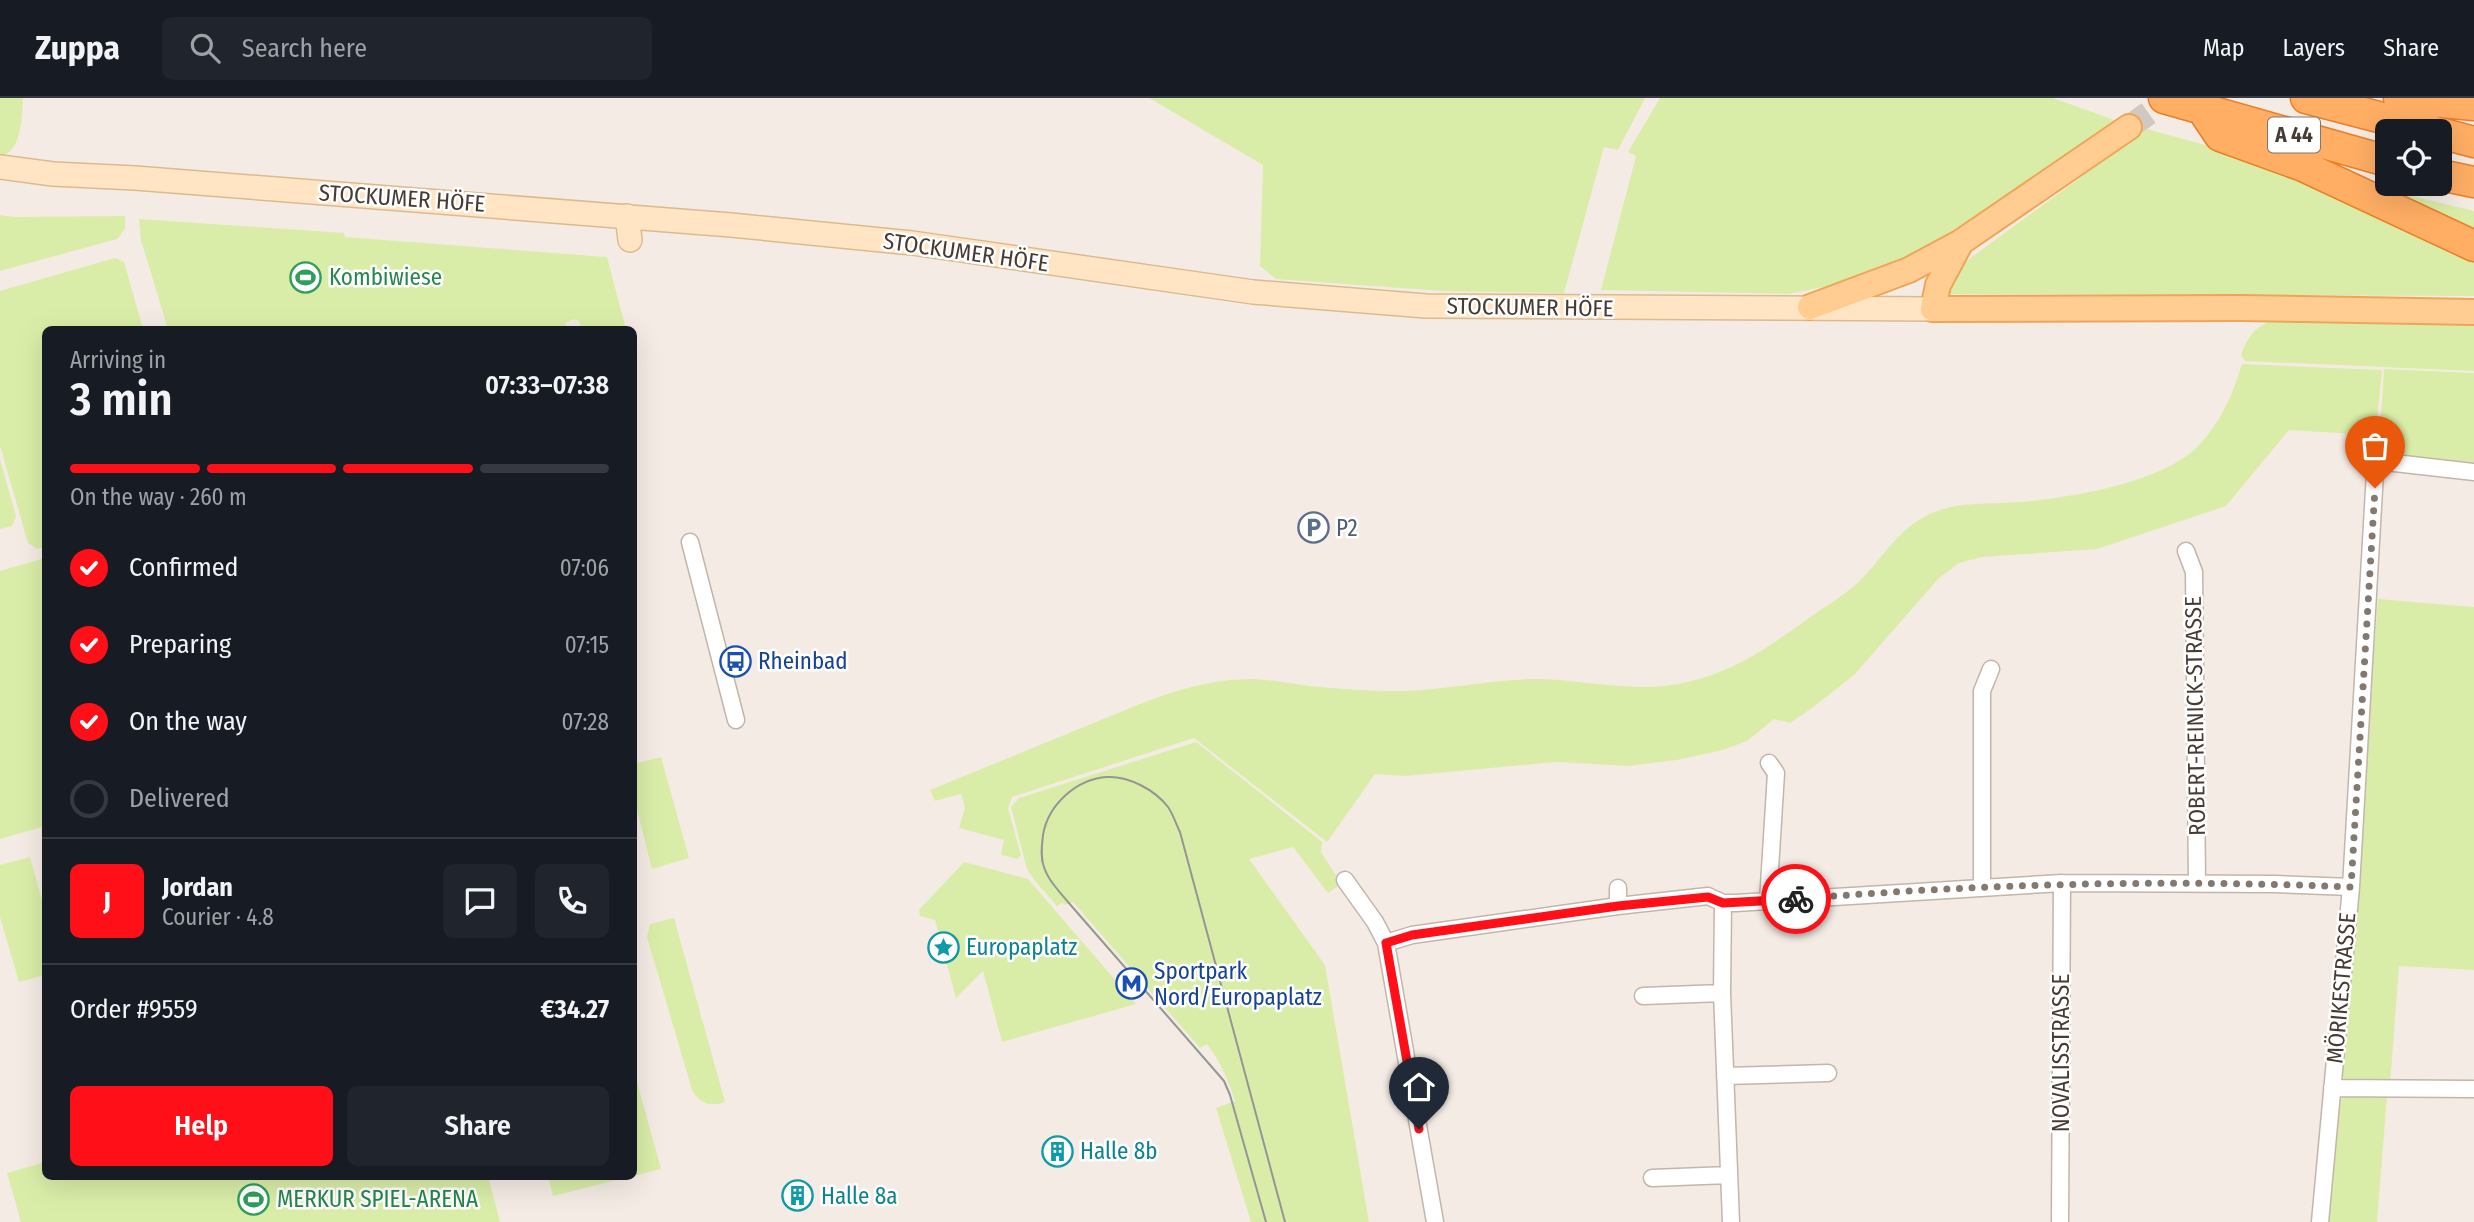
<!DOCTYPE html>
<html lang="en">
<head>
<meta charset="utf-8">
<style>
  :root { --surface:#171b24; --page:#20242c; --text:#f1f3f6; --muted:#9ea1a6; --line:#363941; --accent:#ff1018 }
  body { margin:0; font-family:"Fira Sans Condensed",sans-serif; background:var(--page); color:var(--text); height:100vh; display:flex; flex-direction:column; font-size:26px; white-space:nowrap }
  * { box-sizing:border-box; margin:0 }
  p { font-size:23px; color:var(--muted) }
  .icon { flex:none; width:38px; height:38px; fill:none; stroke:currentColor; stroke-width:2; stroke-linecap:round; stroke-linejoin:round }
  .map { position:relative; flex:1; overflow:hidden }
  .drawer { position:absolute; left:42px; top:228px; width:595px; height:854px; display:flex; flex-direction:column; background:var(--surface); border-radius:10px; box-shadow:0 7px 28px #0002 }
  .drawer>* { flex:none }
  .buttons { position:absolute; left:2375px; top:21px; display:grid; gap:14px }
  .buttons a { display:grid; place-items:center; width:77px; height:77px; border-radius:10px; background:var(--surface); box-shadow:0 7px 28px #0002; font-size:35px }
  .pin { position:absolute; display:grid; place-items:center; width:60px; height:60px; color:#fff; margin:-72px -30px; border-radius:50% 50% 50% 0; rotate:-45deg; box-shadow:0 0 7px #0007 }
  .pin .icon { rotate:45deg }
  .courier { position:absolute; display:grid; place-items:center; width:70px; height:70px; margin:-35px; border:5px solid #ff1018; border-radius:50%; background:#fff; color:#222; box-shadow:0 2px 9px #0007 }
  .head em { font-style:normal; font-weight:600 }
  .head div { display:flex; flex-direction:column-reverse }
  .head { display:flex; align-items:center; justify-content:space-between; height:119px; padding:0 28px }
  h1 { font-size:46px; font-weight:600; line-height:52px }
  .bar { display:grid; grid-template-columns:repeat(4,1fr); gap:10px 7px; align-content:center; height:84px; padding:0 28px }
  .bar i { height:9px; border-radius:5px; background:var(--line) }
  .bar .on { background:var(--accent) }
  .bar p { grid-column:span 4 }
  .line { display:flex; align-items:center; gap:18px; padding:0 28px; border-top:2px solid var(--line) }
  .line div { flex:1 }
  .round { display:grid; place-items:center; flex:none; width:74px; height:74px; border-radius:10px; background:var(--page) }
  ol { padding:0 28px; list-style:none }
  li { display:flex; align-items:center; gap:21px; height:77px }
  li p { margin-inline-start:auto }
  li .icon { padding:7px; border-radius:50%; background:var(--accent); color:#fff; stroke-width:4 }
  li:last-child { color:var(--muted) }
  li i { width:38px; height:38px; border:4px solid var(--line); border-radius:50% }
  .primary-button { display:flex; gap:14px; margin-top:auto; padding:14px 28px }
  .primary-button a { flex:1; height:80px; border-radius:10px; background:var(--accent); color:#fff; font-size:28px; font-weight:600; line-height:80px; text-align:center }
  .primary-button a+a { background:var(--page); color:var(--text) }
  header { display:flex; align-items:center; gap:42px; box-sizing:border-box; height:98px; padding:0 35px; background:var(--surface); border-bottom:2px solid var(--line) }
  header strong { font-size:33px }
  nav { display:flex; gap:38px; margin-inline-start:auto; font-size:24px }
  .search { width:490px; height:63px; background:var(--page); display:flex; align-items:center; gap:18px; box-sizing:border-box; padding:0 24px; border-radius:10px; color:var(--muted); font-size:26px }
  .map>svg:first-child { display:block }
  .green { fill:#daeda8 }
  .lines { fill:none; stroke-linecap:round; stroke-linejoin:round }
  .primary-tunnel { stroke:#d1c9c1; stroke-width:24; stroke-dasharray:24 12; stroke-linecap:butt }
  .street-casing { stroke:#c3b5a9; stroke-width:19 }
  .secondary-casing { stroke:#dcba90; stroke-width:26 }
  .primary-casing { stroke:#f0a556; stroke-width:28 }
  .highway-casing { stroke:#ed7e24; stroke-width:33 }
  .street { stroke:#fff; stroke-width:16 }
  .secondary { stroke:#ffe5c3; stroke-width:23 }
  .primary { stroke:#ffcc92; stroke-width:24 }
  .highway { stroke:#ffae64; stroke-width:30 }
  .tram { stroke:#959595; stroke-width:2 }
  .done { stroke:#847971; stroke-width:7; stroke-dasharray:0 12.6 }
  .route { stroke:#ff1018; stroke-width:9 }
  .labels { text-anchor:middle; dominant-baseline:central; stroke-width:5; stroke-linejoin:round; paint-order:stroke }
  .shield { fill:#fff; stroke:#7e7670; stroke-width:2 }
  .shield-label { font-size:21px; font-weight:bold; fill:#473b33 }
  .street-label { font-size:23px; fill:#473b33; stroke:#fff }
  .leisure-label { font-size:23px; fill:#27864d; stroke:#fff; text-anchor:start }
  .service-label { font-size:23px; fill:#4e5e75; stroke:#fff; text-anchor:start }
  .transit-label { font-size:23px; fill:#164399; stroke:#fff; text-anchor:start }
  .culture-label { font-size:23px; fill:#0d838f; stroke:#fff; text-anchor:start }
</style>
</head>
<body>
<header>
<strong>Zuppa</strong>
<div class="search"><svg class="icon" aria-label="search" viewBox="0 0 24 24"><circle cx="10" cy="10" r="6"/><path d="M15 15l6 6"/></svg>Search here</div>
<nav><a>Map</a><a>Layers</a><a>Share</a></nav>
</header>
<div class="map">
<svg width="2474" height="1124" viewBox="0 0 2474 1124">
  <rect width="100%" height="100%" fill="#f4ece4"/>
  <!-- green -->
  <path class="green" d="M0,0h23c-1,18 -1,55 -23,58z
    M1149,0h496l-27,52 -14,-3 -40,146 -122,-2 -166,-12 -16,-13 3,-101z
    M1660,0h393l64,23 -208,142 -44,16 -77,15 -187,-4 35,-134 -8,-4z
    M2147,31l55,15 85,28 187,88v36l-528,-2 16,-30z
    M2383,91l91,22v23z
    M0,117l15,2 110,-1v13l-8,10 -117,32z
    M139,121l205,14 1,4 262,20 19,72h-44l-3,-8 -6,-2 -7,4 -1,6h-397l-27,-89z
    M115,160l9,4 19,67h-97v218l-9,2 -9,-6 -28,-97v-155z
    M2277,222l197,3v48l-229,-10 -4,-6c7,-19 15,-31 36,-35z
    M2242,266l140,6 -6,62 -3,3 -84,-5 -63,76 -129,43 -115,8 -23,6 -20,15 -85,97 -42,33 -22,15 -16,-4 -27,22 -24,9 -46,10 -49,6 -71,-4 -152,14 -30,-2 -48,68 -133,-104 -182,59 -4,11 13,47 -3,4 -17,-4 3,-15 -45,-12 6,-20 -4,-14 -26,7 -5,-11 210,-86c35,-14 70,-24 108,-25 20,0 40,4 61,7 30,3 61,5 92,5 48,-1 94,-13 142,-12 44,2 90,13 135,5 55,-11 86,-34 131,-66 15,-11 31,-20 45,-32 33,-29 45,-66 93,-78 23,-6 49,-4 73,-6 49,-4 139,-19 175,-53 25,-24 37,-53 47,-85z
    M2384,271l90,4v97l-85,-8 -10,-13z
    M0,361l16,57 -4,10 -12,3z
    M45,460v268l-45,13v-268z
    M2378,501l96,8v363l-75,-4 -9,119 -44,-4 -5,-7z
    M1196,644l126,100 -1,10 18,28 -2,7 -9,6 -35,-46 -44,12 76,106 44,257h-118l-35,-114 19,-7c-7,-21 -14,-39 -28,-57l-7,4 -127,-146 -8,3 -3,-2 -5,3 -22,-25 -8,-12 -16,-62 8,-9z
    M661,659l28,101 -37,11 -18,-71v-34z
    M30,759l15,54v64l-26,7 -19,-65v-52z
    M964,764l64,17 108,125 -134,38 -19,-71 -27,27 -21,-78 -15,-4 -1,-6z
    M674,820l51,184c-15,5 -25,2 -33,-12l-45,-153 3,-13z
    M634,973l27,98 -27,7z
    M2347,998h40l-10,126h-48l10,-119 2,-4z
    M45,1064l1,14h442l12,46h-479l-14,-49z
    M548,1078h84l-79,20z"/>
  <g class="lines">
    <!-- primary-tunnel -->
    <path class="primary-tunnel" d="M2129,29l41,-29"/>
    <defs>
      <path id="street" d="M2377,363l97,11
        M690,444l46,178
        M2186,453l8,21 3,311
        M1345,782l30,42 11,21 49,279
        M1982,789v-196l9,-22
        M1618,790v18
        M1768,803l8,-128 -7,-10
        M1723,805l-1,90 9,229
        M1386,845l26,-8 206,-29 90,-10 15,7h13l326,-20 213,1 76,3
        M1643,898l79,-3
        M1725,978l103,-3
        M2332,990l142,1
        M1652,1080l77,-3
        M2060,1124l2,-339
        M2320,1124l31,-335 26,-449"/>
      <path id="secondary" d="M0,69l53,7 82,4 596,47 181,18 341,49 173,14 507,3
        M627,118l3,24"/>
      <path id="primary" d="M1961,144l-23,43 -5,24 307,-1 234,4
        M1810,209l99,-37 52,-28 168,-115"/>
      <path id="highway" d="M2164,0l223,63
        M2306,0l126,33
        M2399,0l75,7
        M2202,11l18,27 83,30 171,80
        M2440,35l34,9
        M2440,77l34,7"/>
    </defs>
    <!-- street casing -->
    <use href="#street" class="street-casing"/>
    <!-- secondary casing -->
    <use href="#secondary" class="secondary-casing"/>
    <!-- primary casing -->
    <use href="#primary" class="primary-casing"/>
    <!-- highway casing -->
    <use href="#highway" class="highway-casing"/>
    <!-- street -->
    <use href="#street" class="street"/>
    <!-- secondary -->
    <use href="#secondary" class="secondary"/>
    <!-- primary -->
    <use href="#primary" class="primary"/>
    <!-- highway -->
    <use href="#highway" class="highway"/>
    <!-- tram -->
    <path class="tram" d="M1266,1124l-36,-127 -6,-14 -156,-179c-9,-11 -20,-22 -24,-35 -4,-10 -2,-22 -1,-32 5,-30 33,-56 64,-58 22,-1 48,13 61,30 5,7 8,17 12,25l105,390"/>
  </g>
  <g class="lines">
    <!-- done -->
    <path class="done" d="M1796,801c185,-15 369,-20 555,-12l24,-399"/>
    <!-- route -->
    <path class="route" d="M1419,1031l-33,-186 26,-8 206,-29 90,-9 15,6 73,-4"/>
  </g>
  <!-- icons -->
  <defs>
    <symbol id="stadium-ring" viewBox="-11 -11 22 22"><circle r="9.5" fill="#fff" stroke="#2e9e5b" stroke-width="1.5"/><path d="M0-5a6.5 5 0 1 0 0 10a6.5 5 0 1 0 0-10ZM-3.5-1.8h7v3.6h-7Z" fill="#2e9e5b"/></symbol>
    <symbol id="parking-ring" viewBox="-11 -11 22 22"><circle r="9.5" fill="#fff" stroke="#5c6f8a" stroke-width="1.5"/><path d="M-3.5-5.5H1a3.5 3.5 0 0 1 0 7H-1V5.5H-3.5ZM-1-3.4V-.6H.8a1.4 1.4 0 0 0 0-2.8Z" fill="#5c6f8a"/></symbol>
    <symbol id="bus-ring" viewBox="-11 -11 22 22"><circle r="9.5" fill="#fff" stroke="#1a4fb4" stroke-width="1.5"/><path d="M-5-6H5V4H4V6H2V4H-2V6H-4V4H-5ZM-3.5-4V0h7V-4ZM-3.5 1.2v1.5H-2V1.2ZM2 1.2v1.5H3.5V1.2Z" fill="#1a4fb4"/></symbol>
    <symbol id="sight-ring" viewBox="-11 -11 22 22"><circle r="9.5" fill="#fff" stroke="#0f9aa8" stroke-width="1.5"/><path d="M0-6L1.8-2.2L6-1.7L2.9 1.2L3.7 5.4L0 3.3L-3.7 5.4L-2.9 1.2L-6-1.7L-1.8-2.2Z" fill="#0f9aa8"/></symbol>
    <symbol id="metro-ring" viewBox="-11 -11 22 22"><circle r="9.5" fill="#fff" stroke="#1a4fb4" stroke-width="1.5"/><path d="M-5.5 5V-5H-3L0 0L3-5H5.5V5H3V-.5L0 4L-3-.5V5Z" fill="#1a4fb4"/></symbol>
    <symbol id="building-ring" viewBox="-11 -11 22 22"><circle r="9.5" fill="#fff" stroke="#0f9aa8" stroke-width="1.5"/><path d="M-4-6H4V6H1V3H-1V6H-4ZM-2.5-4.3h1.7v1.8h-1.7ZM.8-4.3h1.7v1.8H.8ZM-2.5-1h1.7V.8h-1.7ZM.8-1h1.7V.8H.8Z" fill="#0f9aa8"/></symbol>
  </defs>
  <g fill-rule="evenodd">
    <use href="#stadium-ring" x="288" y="162" width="35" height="35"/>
    <use href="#parking-ring" x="1296" y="412" width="35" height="35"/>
    <use href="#bus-ring" x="718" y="546" width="35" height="35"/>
    <use href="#sight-ring" x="926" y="832" width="35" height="35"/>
    <use href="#metro-ring" x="1114" y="868" width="35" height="35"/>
    <use href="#building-ring" x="1040" y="1036" width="35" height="35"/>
    <use href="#building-ring" x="780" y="1080" width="35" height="35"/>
    <use href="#stadium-ring" x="236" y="1084" width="35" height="35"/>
  </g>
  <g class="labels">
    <!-- shield labels -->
    <rect class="shield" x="2268" y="19.5" width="52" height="35" rx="5"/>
    <g class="shield-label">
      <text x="2294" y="37">A 44</text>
    </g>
    <!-- street labels -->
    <g class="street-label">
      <text transform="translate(402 100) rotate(4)">STOCKUMER HÖFE</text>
      <text transform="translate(966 154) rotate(8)">STOCKUMER HÖFE</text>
      <text transform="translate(1530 209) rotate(1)">STOCKUMER HÖFE</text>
      <text transform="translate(2195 618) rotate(-91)">ROBERT-REINICK-STRASSE</text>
      <text transform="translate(2341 890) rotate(-85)">MÖRIKESTRASSE</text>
      <text transform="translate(2061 955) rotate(-90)">NOVALISSTRASSE</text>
    </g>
    <!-- leisure labels -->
    <g class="leisure-label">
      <text x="329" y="179">Kombiwiese</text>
      <text x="277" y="1101">MERKUR SPIEL-ARENA</text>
    </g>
    <!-- service labels -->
    <g class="service-label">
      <text x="1336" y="430">P2</text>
    </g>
    <!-- transit labels -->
    <g class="transit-label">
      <text x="758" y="563">Rheinbad</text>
      <text x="1154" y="873">Sportpark<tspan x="1154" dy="26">Nord/Europaplatz</tspan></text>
    </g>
    <!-- culture labels -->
    <g class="culture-label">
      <text x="966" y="849">Europaplatz</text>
      <text x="1080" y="1053">Halle 8b</text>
      <text x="821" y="1098">Halle 8a</text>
    </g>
  </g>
</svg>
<div class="buttons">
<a><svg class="icon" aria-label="locate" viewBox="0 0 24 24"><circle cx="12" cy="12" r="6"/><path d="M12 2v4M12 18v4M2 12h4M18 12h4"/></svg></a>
</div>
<div class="pin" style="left:2375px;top:390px;background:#ea580c"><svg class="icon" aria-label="bag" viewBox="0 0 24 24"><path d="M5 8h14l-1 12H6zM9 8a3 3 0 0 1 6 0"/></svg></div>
<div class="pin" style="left:1419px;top:1031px;background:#1f2937"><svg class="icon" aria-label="home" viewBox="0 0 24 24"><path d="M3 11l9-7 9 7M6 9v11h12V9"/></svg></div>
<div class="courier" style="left:1796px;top:801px"><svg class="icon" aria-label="bike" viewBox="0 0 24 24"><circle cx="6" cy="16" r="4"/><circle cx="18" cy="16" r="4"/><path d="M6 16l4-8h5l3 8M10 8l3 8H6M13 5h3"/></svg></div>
<section class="drawer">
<div class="head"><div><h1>3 min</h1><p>Arriving in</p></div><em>07:33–07:38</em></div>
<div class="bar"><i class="on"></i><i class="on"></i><i class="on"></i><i></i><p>On the way · 260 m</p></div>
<ol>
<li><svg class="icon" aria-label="check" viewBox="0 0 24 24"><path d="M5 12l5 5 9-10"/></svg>Confirmed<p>07:06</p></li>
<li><svg class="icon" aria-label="check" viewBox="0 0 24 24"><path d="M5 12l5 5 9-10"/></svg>Preparing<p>07:15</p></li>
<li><svg class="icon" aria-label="check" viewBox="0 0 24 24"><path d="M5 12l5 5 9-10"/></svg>On the way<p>07:28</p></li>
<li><i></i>Delivered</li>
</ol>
<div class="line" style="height:126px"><b class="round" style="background:var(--accent);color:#fff">J</b><div><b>Jordan</b><p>Courier · 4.8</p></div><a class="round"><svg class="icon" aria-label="chat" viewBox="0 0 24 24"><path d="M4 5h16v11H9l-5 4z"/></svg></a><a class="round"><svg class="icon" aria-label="phone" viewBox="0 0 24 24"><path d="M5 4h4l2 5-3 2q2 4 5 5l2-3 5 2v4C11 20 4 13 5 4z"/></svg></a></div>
<div class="line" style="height:91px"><div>Order #9559</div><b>€34.27</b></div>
<div class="primary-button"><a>Help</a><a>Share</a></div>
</section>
</div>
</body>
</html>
